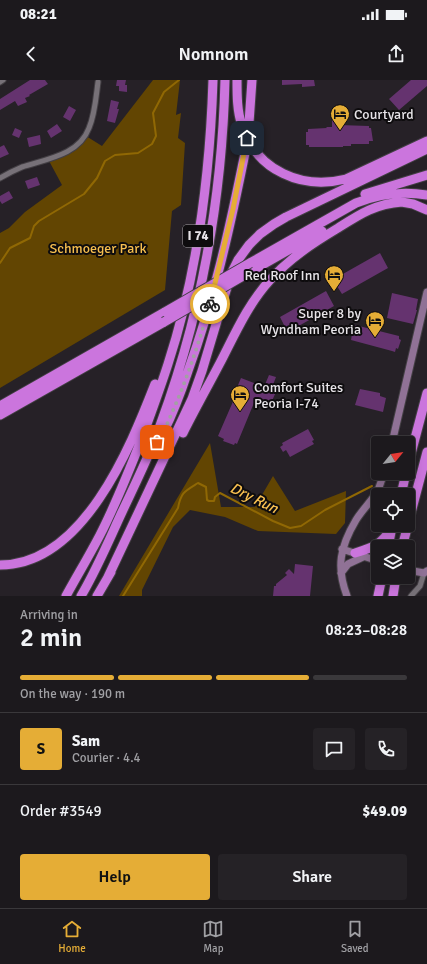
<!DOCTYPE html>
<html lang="en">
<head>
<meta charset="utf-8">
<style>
  :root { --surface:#1c191d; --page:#252226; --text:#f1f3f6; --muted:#a0a0a4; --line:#3a383b; --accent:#e5ad36 }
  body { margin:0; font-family:Signika,sans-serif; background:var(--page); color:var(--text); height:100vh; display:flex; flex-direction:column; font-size:15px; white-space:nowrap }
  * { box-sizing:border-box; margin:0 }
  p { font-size:13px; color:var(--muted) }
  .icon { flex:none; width:22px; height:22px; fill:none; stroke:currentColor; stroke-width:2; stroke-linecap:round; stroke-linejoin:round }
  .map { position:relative; height:516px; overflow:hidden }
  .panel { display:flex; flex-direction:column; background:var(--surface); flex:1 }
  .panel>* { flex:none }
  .needle { width:26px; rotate:60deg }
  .fabs { position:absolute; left:371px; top:356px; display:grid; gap:8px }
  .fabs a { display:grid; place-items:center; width:44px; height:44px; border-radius:4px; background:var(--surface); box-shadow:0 2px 10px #0003,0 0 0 1px var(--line); font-size:20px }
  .pin { position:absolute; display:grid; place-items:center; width:34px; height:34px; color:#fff; margin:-17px; border-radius:8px; box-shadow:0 2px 6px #0006 }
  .courier { position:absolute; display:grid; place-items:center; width:40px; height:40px; margin:-20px; border:3px solid #e5ad36; border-radius:50%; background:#fff; color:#222; box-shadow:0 1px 5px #0007 }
  .overview em { font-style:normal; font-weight:600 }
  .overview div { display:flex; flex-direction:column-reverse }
  .overview { display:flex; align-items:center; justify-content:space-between; height:68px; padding:0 20px }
  h1 { font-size:26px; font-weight:600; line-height:30px }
  .bar { display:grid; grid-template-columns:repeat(4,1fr); gap:6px 4px; align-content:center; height:48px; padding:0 20px }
  .bar i { height:5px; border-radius:3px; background:var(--line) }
  .bar .selected { background:var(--accent) }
  .bar p { grid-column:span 4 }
  .line { display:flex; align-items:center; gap:10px; padding:0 20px; border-top:1px solid var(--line) }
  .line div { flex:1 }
  .round { display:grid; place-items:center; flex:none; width:42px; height:42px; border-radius:4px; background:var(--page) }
  .primary-button { display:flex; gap:8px; margin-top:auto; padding:8px 20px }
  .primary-button a { flex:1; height:46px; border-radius:4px; background:var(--accent); color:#111; font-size:16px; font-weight:600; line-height:46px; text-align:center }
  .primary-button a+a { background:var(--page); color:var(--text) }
  .status { display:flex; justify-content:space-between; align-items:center; height:28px; padding:0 20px; background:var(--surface); direction:ltr }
  .status svg { height:11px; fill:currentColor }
  header { display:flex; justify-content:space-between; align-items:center; height:52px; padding:0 20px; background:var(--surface); font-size:18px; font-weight:600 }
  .dock { display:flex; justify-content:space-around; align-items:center; height:56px; border-top:1px solid var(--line); background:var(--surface); font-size:11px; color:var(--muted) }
  .dock a { display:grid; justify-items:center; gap:2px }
  .dock .selected { color:var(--accent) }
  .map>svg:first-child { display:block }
  .green { fill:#624502 }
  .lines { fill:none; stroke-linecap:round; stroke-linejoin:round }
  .stream { stroke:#906804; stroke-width:2 }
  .building { fill:#65336f }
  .street-casing { stroke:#433f44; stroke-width:7 }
  .secondary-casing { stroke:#433f44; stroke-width:9 }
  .highway-casing { stroke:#433f44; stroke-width:11 }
  .street { stroke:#777178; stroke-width:5 }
  .secondary { stroke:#907296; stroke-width:7 }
  .highway { stroke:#cb75dd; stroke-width:9 }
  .highway-bridge-casing { stroke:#433f44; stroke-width:11; stroke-linecap:butt }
  .highway-bridge { stroke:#cb75dd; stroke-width:9 }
  .done { stroke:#a3a0a4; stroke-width:4; stroke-dasharray:0 7.2 }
  .route { stroke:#e5ad36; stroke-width:5 }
  .labels { text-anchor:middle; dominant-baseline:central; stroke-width:4; stroke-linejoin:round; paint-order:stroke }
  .shield { fill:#0e0c0e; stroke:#a6a3a7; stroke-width:1 }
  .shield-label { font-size:13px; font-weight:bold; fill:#e7e4e8 }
  .poi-label { font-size:14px; fill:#e7e4e8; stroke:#0e0c0e; text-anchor:start }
  .park-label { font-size:14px; fill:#f7bf4f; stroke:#0e0c0e }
  .water-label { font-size:15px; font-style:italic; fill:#f8c051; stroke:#0e0c0e }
</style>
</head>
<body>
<div class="status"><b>08:21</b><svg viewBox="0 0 49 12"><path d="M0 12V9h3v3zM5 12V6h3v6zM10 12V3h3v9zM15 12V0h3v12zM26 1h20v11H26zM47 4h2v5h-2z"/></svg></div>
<header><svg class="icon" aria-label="back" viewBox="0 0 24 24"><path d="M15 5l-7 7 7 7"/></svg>Nomnom<svg class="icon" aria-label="share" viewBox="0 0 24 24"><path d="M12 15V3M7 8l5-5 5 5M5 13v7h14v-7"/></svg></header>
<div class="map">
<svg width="427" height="516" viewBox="0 0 427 516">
  <rect width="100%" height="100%" fill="#262127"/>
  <!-- green -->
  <path class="green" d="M153,0h27l-4,35 5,-2 -3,25 7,5 -4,62 -9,6 -7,79 -165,98v-155l9,-5 16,-16 37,-27 -14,-26 14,-5 24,-18 16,10z
    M210,363l11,64h34l18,-31 22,35 51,-20 -1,32 -9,11 -78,-3 -33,-14 -35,-7 -17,17 -31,63v6h-23z"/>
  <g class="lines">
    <!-- stream -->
    <path class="stream" d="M0,183l10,-15 20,-10 4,-12 5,-5 45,-27 13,-16 8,-17 10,-6 23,-2 14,-9 4,-8 -3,-23 11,-21 15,-12
      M123,516l55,-88c3,-16 7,-17 20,-25l8,4 1,13 2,1h5l1,-4 5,-4 53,28 17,7 11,-2 24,-16 47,-24"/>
  </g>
  <!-- building -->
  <path class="building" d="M30,0h15l3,4 -19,11 1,1 -5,2 2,4 -9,4 -3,-5 -15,9v-11z
    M117,0h9l-1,5h2v7l-8,-1v-5h-3z
    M282,0h32l1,6 -13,1v-3l-20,1z
    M411,0h16v6l-28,24 -10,-11z
    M111,20l8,2 -2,7h2l-4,14 -8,-2z
    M69,26l7,4 -6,11 -7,-4z
    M332,36h7v9l30,1v2h2l2,13h-4v3h-18v2h-8v1h-34v-2h-3v-13h2v-3l19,-1 -1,-1h6z
    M57,44l5,7 -11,7 -4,-7z
    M15,48l7,3 -3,7 -7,-3z
    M40,55l1,9 -12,3 -2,-9z
    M4,65l5,9 -9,4v-11z
    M37,97l3,8 -12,4 -3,-8z
    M9,111l4,7 -11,6 -2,-3v-5z
    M380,173l8,15 -46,26 -7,-11h1l-2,-4z
    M326,211l8,15 -46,26 -1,-1 -7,-14z
    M392,213l26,6 -2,11h1l-4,14 -26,-6z
    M355,245l44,11v3l2,1 -3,9 -2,-1 -1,4 -3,-1 -41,-11 1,-6 -3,-1 1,-4 2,-2 2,1z
    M269,295l7,2 -5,13 5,2 -5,11 -15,-5 -19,46 -2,-1 -1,2 -11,-4 1,-2 -6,-3 20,-46h-2l5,-12 23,9z
    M360,309l20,4v3l6,2 -3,14 -28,-7z
    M308,349l6,11 -2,1 2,3 -24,13 -4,-7 -3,2 -3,-5 3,-2 -1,-2z
    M295,484l18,2 -3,30h-37l1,-10h2v-2l11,-9 -2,-2 4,-4 5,5z"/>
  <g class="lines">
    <defs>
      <path id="street" d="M0,2l3,-2
        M0,98c7,-4 15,-8 22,-11 25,-8 57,-12 67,-39 6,-14 7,-31 9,-46
        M411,516l9,-10 4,-13"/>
      <path id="secondary" d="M392,363l35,-151
        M342,469l36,12
        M408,490l16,3 3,-2
        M341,493l7,-9 15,-7
        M347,516c-11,-29 -7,-49 9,-76 6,-10 16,-19 22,-30 2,-5 4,-11 6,-17"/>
      <path id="highway" d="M237,0c0,15 0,31 5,46 15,45 60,64 104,53l81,-38
        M249,43l3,-43
        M365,114l62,-19
        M396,121l17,3 14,6
        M250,183l106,-60c23,-9 47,-12 71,-8
        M248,193l74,-42
        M0,326l165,-94
        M0,335l164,-93
        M163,353c10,-20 18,-41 25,-62 26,-71 42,-144 57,-218
        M183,353c12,-24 25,-47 37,-70 15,-29 28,-59 50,-83 20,-22 43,-37 68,-52 22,-14 37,-24 64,-26
        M408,385l19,-72
        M401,415l5,-22
        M408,444l19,-72
        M388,467l3,-15
        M402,467l6,-22
        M355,473c20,-6 25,-8 37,-25
        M0,485c83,0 130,-117 155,-181
        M108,497l84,-178 10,-28 29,-97 7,-14 11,-15 11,-11 14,-10 12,-7 141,-68
        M66,516c11,-20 23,-40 34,-61 16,-31 29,-64 42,-97 9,-25 18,-49 26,-74 29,-89 42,-191 45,-284
        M81,516c16,-27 28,-56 41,-84 10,-21 20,-42 29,-63 47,-118 71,-243 74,-369
        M97,516l14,-24
        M378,516l4,-19
        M393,516l3,-19"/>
    </defs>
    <!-- street casing -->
    <use href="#street" class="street-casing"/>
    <!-- secondary casing -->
    <use href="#secondary" class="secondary-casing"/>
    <!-- highway casing -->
    <use href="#highway" class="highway-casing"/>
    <!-- street -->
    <use href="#street" class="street"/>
    <!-- secondary -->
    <use href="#secondary" class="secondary"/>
    <!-- highway -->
    <use href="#highway" class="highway"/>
    <defs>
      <path id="highway-bridge" d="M245,73l4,-30
        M165,232l85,-49
        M164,242l84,-49"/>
    </defs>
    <!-- highway-bridge casing -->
    <use href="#highway-bridge" class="highway-bridge-casing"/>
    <!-- highway-bridge -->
    <use href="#highway-bridge" class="highway-bridge"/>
  </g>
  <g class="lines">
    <!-- done -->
    <path class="done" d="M157,362c8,-11 12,-23 18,-36 14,-33 25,-67 35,-102"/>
    <!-- route -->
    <path class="route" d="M210,224l23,-95 14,-71"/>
  </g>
  <!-- icons -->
  <defs>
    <symbol id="hotel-pin" viewBox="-11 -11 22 30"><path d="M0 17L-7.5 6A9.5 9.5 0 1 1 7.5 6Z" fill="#e5ad36" stroke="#0e0c0e"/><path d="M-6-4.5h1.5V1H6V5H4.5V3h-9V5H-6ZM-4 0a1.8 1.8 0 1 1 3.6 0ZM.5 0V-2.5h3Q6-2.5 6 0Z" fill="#111"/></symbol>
  </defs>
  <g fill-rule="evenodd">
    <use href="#hotel-pin" x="329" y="23" width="22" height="30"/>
    <use href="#hotel-pin" x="323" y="184" width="22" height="30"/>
    <use href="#hotel-pin" x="364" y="230" width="22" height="30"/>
    <use href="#hotel-pin" x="229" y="304" width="22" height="30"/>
  </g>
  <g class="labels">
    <!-- shield labels -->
    <rect class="shield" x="183" y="145" width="30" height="22" rx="3"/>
    <g class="shield-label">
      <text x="198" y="156">I 74</text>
    </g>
    <!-- poi labels -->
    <g class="poi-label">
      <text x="354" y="34">Courtyard</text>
      <text x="320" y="195" text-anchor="end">Red Roof Inn</text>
      <text x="361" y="233" text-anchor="end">Super 8 by<tspan x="361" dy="16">Wyndham Peoria</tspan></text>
      <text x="254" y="307">Comfort Suites<tspan x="254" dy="16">Peoria I-74</tspan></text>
    </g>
    <!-- park labels -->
    <g class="park-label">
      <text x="98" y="168">Schmoeger Park</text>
    </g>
    <!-- water labels -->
    <g class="water-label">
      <text transform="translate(254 418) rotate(26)">Dry Run</text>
    </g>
  </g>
</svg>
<div class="fabs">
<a><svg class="needle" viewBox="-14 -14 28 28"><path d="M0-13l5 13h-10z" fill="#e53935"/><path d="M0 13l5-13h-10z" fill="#a0a0a4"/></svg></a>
<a><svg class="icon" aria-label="locate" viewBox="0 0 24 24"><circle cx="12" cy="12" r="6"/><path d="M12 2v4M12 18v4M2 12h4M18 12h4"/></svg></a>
<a><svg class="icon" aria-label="layers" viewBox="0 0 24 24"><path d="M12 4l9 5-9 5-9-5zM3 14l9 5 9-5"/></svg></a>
</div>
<div class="pin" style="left:157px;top:362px;background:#ea580c"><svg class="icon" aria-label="bag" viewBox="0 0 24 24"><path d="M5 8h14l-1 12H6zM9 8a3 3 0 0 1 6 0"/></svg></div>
<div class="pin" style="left:247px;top:58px;background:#1f2937"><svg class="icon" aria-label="home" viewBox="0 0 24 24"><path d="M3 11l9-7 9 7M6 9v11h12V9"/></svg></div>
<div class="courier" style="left:210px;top:224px"><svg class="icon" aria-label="bike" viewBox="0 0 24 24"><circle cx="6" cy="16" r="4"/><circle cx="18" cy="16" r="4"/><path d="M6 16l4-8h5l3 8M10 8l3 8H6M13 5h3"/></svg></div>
</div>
<section class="panel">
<div class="overview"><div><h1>2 min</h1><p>Arriving in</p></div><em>08:23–08:28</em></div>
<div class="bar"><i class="selected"></i><i class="selected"></i><i class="selected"></i><i></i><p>On the way · 190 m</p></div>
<div class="line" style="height:72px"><b class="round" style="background:var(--accent);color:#111">S</b><div><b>Sam</b><p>Courier · 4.4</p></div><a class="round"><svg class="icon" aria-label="chat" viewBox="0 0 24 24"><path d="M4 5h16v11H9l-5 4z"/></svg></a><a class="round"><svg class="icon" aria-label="phone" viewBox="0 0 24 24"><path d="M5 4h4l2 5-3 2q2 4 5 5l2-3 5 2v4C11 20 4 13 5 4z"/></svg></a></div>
<div class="line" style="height:52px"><div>Order #3549</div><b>$49.09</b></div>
<div class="primary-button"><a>Help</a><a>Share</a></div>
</section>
<nav class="dock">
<a class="selected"><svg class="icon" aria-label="home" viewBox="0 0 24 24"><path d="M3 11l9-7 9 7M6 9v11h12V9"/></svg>Home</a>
<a><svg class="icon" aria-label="map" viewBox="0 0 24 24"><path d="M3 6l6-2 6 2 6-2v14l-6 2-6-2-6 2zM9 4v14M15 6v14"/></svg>Map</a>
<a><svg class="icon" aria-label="saved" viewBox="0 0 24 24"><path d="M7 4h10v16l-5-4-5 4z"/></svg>Saved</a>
</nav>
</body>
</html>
